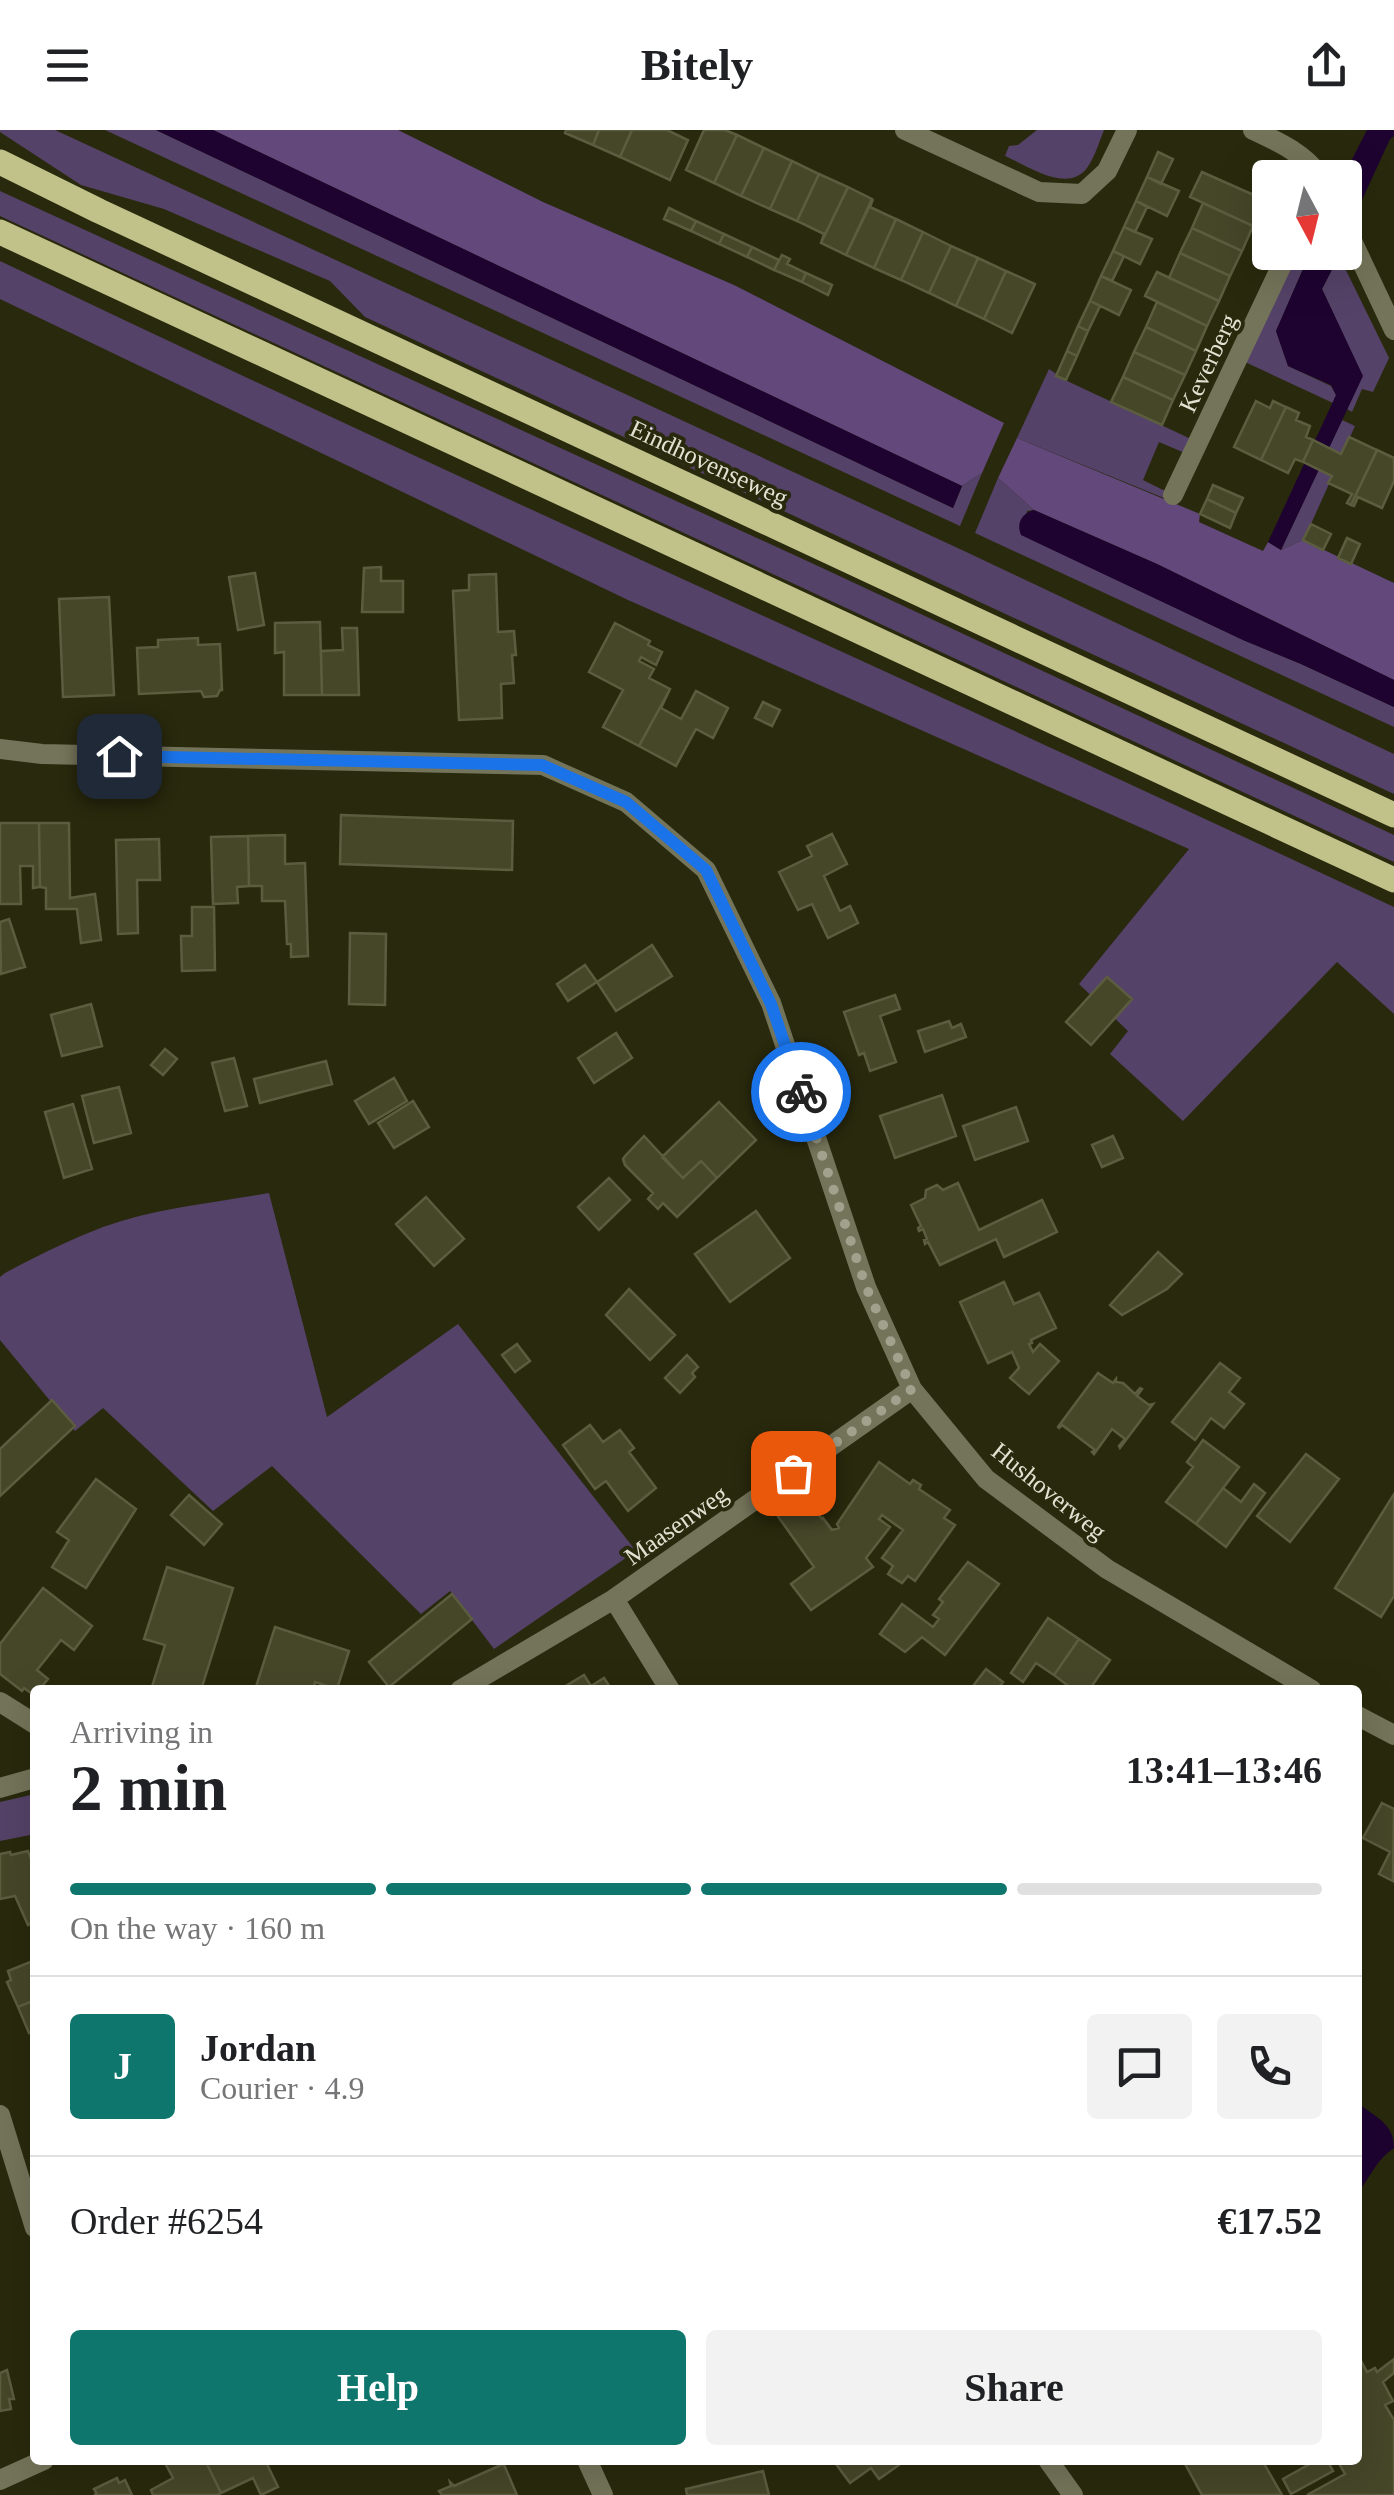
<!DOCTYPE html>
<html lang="en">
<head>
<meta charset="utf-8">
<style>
  :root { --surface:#fff; --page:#f2f2f2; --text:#202124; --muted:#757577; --line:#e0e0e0; --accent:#0f766e }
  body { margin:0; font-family:"Times New Roman",serif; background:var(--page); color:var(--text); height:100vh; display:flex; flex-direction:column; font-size:38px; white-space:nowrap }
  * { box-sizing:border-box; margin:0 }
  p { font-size:32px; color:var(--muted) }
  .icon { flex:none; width:55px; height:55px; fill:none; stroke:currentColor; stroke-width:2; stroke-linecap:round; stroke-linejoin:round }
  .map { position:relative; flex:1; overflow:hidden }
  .drawer { position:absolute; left:30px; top:1555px; width:1332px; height:780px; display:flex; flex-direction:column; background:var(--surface); border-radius:10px; box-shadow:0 10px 40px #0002 }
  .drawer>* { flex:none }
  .needle { width:65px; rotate:173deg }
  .tools { position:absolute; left:1252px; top:30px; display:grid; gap:20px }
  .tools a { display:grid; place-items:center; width:110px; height:110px; border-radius:10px; background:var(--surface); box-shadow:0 10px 40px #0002; font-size:50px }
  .pin { position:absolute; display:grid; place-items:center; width:85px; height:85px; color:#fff; margin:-42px; border-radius:20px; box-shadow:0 5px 15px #0006 }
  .courier { position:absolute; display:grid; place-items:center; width:100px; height:100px; margin:-50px; border:8px solid #1a73e8; border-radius:50%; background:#fff; color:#222; box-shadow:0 2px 12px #0007 }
  .overview em { font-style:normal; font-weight:600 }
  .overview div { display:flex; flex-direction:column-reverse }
  .overview { display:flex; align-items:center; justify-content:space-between; height:170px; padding:0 40px }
  h1 { font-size:65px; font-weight:600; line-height:75px }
  .bar { display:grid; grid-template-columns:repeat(4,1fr); gap:15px 10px; align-content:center; height:120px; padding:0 40px }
  .bar i { height:12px; border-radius:8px; background:var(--line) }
  .bar .current { background:var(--accent) }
  .bar p { grid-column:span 4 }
  .line { display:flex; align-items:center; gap:25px; padding:0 40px; border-top:2px solid var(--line) }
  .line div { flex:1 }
  .round { display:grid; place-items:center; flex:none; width:105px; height:105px; border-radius:10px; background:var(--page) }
  .button { display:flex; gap:20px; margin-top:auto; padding:20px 40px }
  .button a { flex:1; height:115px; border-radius:10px; background:var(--accent); color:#fff; font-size:40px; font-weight:600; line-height:115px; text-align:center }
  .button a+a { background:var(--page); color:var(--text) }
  header { display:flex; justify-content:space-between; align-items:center; height:130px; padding:0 40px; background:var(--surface); font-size:45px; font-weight:600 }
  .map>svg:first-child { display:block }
  .green { fill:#554268 }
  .forest { fill:#62487b }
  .water { fill:#1e0331 }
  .building { fill:#464629; stroke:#5c5d3f; stroke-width:2.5 }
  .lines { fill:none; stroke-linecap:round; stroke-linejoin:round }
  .street { stroke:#74745a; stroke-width:20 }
  .primary { stroke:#c1c28a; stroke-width:25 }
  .done { stroke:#a1a18d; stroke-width:10; stroke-dasharray:0 18 }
  .route { stroke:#1a73e8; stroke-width:12 }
  .labels { text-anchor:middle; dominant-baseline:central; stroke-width:8; stroke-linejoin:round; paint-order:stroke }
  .street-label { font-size:25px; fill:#e2e2d2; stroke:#29290d }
</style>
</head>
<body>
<header><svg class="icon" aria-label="menu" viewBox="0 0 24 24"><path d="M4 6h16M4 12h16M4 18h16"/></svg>Bitely<svg class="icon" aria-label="share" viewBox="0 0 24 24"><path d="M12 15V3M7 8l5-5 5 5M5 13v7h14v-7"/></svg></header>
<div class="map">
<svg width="1394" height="2365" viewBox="0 0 1394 2365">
  <rect width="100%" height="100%" fill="#29290d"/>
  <!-- green -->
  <path class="green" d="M0,0h55l907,420 432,204v40l-1029,-477 -35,-36 -166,-72 -83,-24 -81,-53z
    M105,0h51l797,378 9,-22 20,-13 -22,53z
    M1037,0h67c-5,12 -9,27 -17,38 -20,26 -59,-2 -82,-12l4,-10 9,-1z
    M0,61l818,375 576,269v27l-1394,-646z
    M1295,123h15l-34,78 12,35 43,20 5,9 -3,8 -88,-41z
    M1339,126l50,102 -16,34 -11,-3 -10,23 -5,-3 15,-34 -40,-86z
    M0,131c462,221 930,428 1394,646v107l-57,-52 -154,159 -73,-67 18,-23 -49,-47 110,-135 -561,-249 -628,-301z
    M1049,239l16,11 126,59 -6,14 -26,-11 -16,38 24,12 -3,6 -147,-60z
    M1342,290l13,6 -44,98 -8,16 -22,10z
    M998,348l36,32 -7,1 -5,24 221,105 58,24 93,43v20l-419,-194z
    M269,1063l58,224 131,-93 178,227 -142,98 -44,-58 -29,23 -149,-148 -59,45 -110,-103 -28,23 -75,-91v-63l5,-4c32,-17 64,-33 98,-46 53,-19 110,-24 166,-34z
    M35,1664v40l-35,7v-39z"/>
  <!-- forest -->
  <path class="forest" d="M213,0h185l145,72 191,83 270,138 -22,50 -20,13z
    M1017,308l183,76 -1,8 64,29 5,-9 13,8 22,-10 91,43v97l-237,-116 -123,-54 -36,-32z"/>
  <!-- water -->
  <path class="water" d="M156,0h57l749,356 -9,22z
    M1367,0h27v6l-4,3 -28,61 -15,-31z
    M1310,123h27l2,3 -17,33 41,87 -82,174 -13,-8 68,-147 -5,-10 -43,-19 -12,-35z
    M1034,380l123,54 237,116v27l-93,-43 -58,-24 -222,-105c-5,-12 1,-22 13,-25z
    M1358,1973c18,15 36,20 36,45 -17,11 -24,29 -36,45z"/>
  <!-- building -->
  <path class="building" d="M566,0h33l-6,15 -28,-12z
    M599,0h33l-12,27 -27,-12z
    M632,0h35l21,10 -18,40 -50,-23z
    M704,0h21l12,5 -23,48 -28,-13z
    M737,5l27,13 -23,48 -27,-13z
    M764,18l28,13 -22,48 -29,-13z
    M1158,22l15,7 -12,25 -14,-7z
    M792,31l27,13 -22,47 -27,-12z
    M1202,42l63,28 -12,26 -63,-29z
    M819,44l29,13 -27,56 3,-9 -27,-13z
    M1147,47l32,14 -12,25 -31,-15z
    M848,57l24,12 -26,56 -25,-12z
    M873,69l-3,8 26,12 -22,49 -28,-13z
    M1136,71l11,6 -12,25 -11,-5z
    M1203,73l50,23 -11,25 -50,-23z
    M669,78l27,13 -5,10 -27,-12z
    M896,89l27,13 -22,48 -27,-12z
    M696,91l28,13 -5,10 -28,-13z
    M1124,97l28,12 -12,25 -27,-13z
    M1192,98l50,23 -12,25 -50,-23z
    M923,102l28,14 -22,47 -28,-13z
    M724,104l28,13 -5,10 -28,-13z
    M951,116l27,12 -22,48 -27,-13z
    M752,117l27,13 -5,10 -27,-13z
    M1113,121l11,5 -12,25 -11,-5z
    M1180,123l50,23 -11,25 -50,-23z
    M782,125l8,4 -3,5 19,9 -4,9 -28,-12z
    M978,128l28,13 -22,48 -28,-13z
    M1006,141l29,13 -23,49 -28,-14z
    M1157,142l62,29 -12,25 -62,-30z
    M806,143l26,12 -4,10 -26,-13z
    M1101,146l30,14 -12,25 -29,-14z
    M1090,171l10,5 -12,25 -10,-5z
    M1157,172l50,24 -11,25 -50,-24z
    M1078,196l10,5 -11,25 -10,-5z
    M1146,197l50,24 -11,24 -51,-23z
    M1067,221l10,5 -11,24 -10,-4z
    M1134,222l51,23 -12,25 -50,-23z
    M1123,247l50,23 -11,25 -51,-23z
    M1256,271l14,7 3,-7 13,6 -25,53 -27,-13z
    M1286,277l13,6 -3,7 14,6 -4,11 7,3 -10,22 -8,-3 -7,14 -27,-13z
    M1349,307l28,13 -26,55 -4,-2 5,-9 -24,-11 4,-7 -29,-14 10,-22 28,14z
    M1377,320l17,8v23l-12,27 -24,-11 -4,9 -3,-1z
    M1213,355l30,13 -7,15 -29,-14z
    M1207,369l29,14 -6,15 -30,-14z
    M1311,394l20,10 -8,16 -20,-10z
    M1347,408l13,6 -9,20 -13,-6z
    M381,437v14h22v31h-41l2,-44z
    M255,443l9,52 -26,5 -9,-53z
    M496,444l2,58 16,-1 2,24h-4l2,28 -13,1 1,34 -43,2 -6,-129 16,-1v-15z
    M109,467l5,98 -51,2 -4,-98z
    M320,492l2,73h-38v-43l-9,1v-30z
    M615,493l35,18 -2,4 14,7 -6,13 -15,-8 -2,4 15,8 -5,9 21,11 -31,57 -36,-19 20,-37 -34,-18z
    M342,498h15l2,67h-37l-1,-44 22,-1z
    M198,508v7l22,-1 2,46h-2l-3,6 -13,1 -3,-6 -62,3 -2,-46 21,-1v-7z
    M670,559l-9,19 20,11 15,-28 32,17 -15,30 -17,-9 -20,37 -37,-20z
    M763,572l17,8 -8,16 -17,-8z
    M341,685l172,6 -1,49 -172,-6z
    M0,693h39l1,64 -7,1v-22h-13l1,38h-21z
    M39,693h30l1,75 25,-4 6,46 -20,3 -4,-34h-31v-21l-6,-1z
    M832,704l15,30 -23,12 16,35 10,-5 8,17 -30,15 -16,-34 -14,6 -19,-38 33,-16 -5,-10z
    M285,705v29l20,-1 3,93 -17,1v-13h-4l-2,-43h-23v-15h-13l-1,-50z
    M248,706l1,50 -12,1 1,16 -25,1 -2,-67z
    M159,709l1,41h-23l1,53 -20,1 -2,-94z
    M192,777h22l1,63 -33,1 -1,-35h11z
    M9,789l16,48 -24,7 -1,-52z
    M350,803l36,1 -1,71 -36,-1z
    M652,815l20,31 -56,35 -19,-29 -29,19 -11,-17 28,-19 12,17z
    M1107,847l25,22 -41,46 -25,-23z
    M895,865l5,14 -20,7 16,46 -26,9 -6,-18 -5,2 -15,-43z
    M91,874l11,42 -40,10 -11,-41z
    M949,891l3,7 9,-4 5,13 -41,15 -7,-21z
    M616,903l16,25 -38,25 -16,-25z
    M165,919l12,10 -14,16 -12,-10z
    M234,928l13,48 -22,5 -13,-48z
    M326,931l6,23 -72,19 -6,-24z
    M394,948l13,23 -38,23 -14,-23z
    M119,957l12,46 -37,10 -12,-47z
    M942,965l14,41 -61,22 -15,-42z
    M413,971l16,26 -35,21 -16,-25z
    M719,972l37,38 -39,38 -16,-17 -18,17 -21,-21z
    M73,974l19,65 -28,9 -19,-66z
    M1016,977l12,34 -53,19 -12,-34z
    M644,1006l39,42 18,-17 16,17 -40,39 -14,-14 -5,6 -10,-10 5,-6 -28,-28 -2,-6 3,-4z
    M1113,1006l10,22 -21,9 -10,-22z
    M609,1048l21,22 -31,30 -21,-23z
    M958,1053l21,47 63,-30 15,32 -53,25 -8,-18 -56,26 -12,-23 -3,2 -1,-4 3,-1 -4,-10 -4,2 -1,-3 3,-2 -10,-21 14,-7 1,-8 11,-5 6,5z
    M426,1067l38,42 -30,27 -38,-42z
    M756,1081l34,47 -60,44 -35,-48z
    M1158,1122l24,22 -15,15 -45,26 -12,-10z
    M1004,1152l10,22 25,-11 17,35 -25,12 1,3 -3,1 4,8 7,-8 19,17 -30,33 -19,-16 9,-10 -7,-16 -24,11 -28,-61z
    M629,1159l46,46 -25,25 -44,-45z
    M517,1214l13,17 -15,11 -13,-17z
    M687,1225l11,12 -6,6 3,4 -15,16 -15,-15z
    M1220,1233l20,15 -11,14 15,12 -20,24 -13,-10 -16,22 -23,-18z
    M1098,1243l15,10 3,-4v3l7,1 12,11 5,-6 2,1 -5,7 12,9 4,-1 -33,44 -1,-2 6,-7 -13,-10 -18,25 -2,-2 3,-2 -33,-25 -3,3 -1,-1z
    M52,1270l23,26 -75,70v-47z
    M590,1295l13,17 17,-12 14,18 -5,4 27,36 -28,23 -22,-30 -11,8 -32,-44z
    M1203,1310l36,27 -43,57 -30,-22 27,-35 -6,-5z
    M1306,1324l33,25 -49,63 -33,-26z
    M879,1332l31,22 3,-4 8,5 -2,4 31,21 -6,8 11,7 -40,56 -7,-5 -6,7 -14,-9 5,-8 -11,-8 21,-28 -21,-15 -3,4 11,8 -24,31 7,9 -62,43 -20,-26 23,-17 -42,-59 31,-23 12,16 -5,3 12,15 1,-1 9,12 7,-2 -2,-4z
    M96,1349l40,30 -50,79 -34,-21 17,-27 -12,-8z
    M1254,1354l11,9 -39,54 -30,-23 27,-36 18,14z
    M1394,1364v102l-13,21 -46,-29z
    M189,1365l33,29 -18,21 -33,-30z
    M968,1432l31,22 -54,71 -23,-18 -17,15 -25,-18 22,-30 31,23 6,-8 -6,-4 10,-13 -4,-3z
    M167,1437l66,21 -32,102h-50l14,-45 -21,-6z
    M43,1458l49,38 -18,24 -13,-10 -24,30 11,9 -9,11h-4v6l-11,-8 -2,3 -22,-17v-30z
    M452,1464l20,25 -83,68 -20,-25z
    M1048,1488l31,21 -25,36 -18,-12 -13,19 -12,-9z
    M275,1497l74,24 -12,38 -22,-7 -2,8h-58z
    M1079,1509l31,21 -21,30h-19l1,-2 -17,-13z
    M986,1539l17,13 -6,8h-27z
    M584,1545l7,11 13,-8 8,12h-53z
    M1382,1673l12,6 -1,72 -14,-7 11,-22 -27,-14z
    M28,1721l7,20v51l-7,3 -13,-29 -15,3v-45l10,-2 1,3z
    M35,1830v40l-17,7 -11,-25 4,-2 -3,-9z
    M35,1870v38l-2,-6 -4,1 -11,-26z
    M1358,2225l9,17 8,-4 2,4 17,-13v14l-11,9 10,19 -8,4 9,15v75h-87l38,-21 -8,-14h21z
    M7,2240l7,29h-5l2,10 -11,2v-38z
    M167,2330h38l16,33 -4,2h-64l-2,-5 22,-12 -9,-17z
    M205,2330h60l13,27 -17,8 -8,-17 -32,15z
    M502,2330l15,35h-75l-3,-4 12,-5 -1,-4 4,4 47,-21z
    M833,2330h73l-27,19 -8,-11 -21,15z
    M1183,2330h79l20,35h-80z
    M1317,2330h10l6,11 -42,23 -8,-15z
    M763,2341l6,24h-82l-1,-6z
    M117,2348l2,5 6,-3 7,15h-38l3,-1 -3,-5z"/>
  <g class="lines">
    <!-- street -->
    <path class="street" d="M905,0l134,62 43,2 25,-23 20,-41
      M1253,0c28,13 50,23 69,48
      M1345,96l49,104
      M1173,365l115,-243
      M0,619l42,5 501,11 83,37 80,68 65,133 95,284 46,102 74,90 121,90 205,121
      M614,1469l56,91
      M460,1560l154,-91 298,-210
      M0,1572l35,22
      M1358,1586l36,19
      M0,1658l35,-10
      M0,1985l35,113
      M587,2330l16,35
      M1048,2330l25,35
      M0,2350l44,-20"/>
    <!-- primary -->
    <path class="primary" d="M0,32l99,49 1295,604
      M0,102l1394,648"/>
  </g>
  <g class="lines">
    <!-- done -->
    <path class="done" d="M793,1343l119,-84 -46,-102 -65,-195"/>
    <!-- route -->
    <path class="route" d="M119,626l423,9 84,37 80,68 65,134 30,88"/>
  </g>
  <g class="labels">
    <!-- street labels -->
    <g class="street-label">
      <text transform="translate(1208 233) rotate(-65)">Keverberg</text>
      <text transform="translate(709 333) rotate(25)">Eindhovenseweg</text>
      <text transform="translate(1049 1361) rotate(39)">Hushoverweg</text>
      <text transform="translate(676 1395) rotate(-35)">Maasenweg</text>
    </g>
  </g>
</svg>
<div class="tools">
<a><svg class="needle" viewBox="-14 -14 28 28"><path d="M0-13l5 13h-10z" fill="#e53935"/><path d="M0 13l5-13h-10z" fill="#757577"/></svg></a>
</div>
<div class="pin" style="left:793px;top:1343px;background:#ea580c"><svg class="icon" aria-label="bag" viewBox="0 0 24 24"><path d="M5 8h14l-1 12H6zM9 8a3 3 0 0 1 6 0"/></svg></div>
<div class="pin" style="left:119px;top:626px;background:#1f2937"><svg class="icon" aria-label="home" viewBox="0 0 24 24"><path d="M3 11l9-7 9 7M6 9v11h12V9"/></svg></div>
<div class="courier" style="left:801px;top:962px"><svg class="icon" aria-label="bike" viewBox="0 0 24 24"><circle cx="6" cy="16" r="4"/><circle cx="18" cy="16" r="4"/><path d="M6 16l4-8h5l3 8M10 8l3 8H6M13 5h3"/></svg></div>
<section class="drawer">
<div class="overview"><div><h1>2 min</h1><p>Arriving in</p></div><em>13:41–13:46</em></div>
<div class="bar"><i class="current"></i><i class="current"></i><i class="current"></i><i></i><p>On the way · 160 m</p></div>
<div class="line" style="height:180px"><b class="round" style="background:var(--accent);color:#fff">J</b><div><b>Jordan</b><p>Courier · 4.9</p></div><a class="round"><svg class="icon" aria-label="chat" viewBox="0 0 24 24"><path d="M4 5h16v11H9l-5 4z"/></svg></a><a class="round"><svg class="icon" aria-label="phone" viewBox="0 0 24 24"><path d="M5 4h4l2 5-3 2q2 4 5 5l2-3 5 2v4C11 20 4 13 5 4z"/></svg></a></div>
<div class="line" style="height:130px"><div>Order #6254</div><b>€17.52</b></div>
<div class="button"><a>Help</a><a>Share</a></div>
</section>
</div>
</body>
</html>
